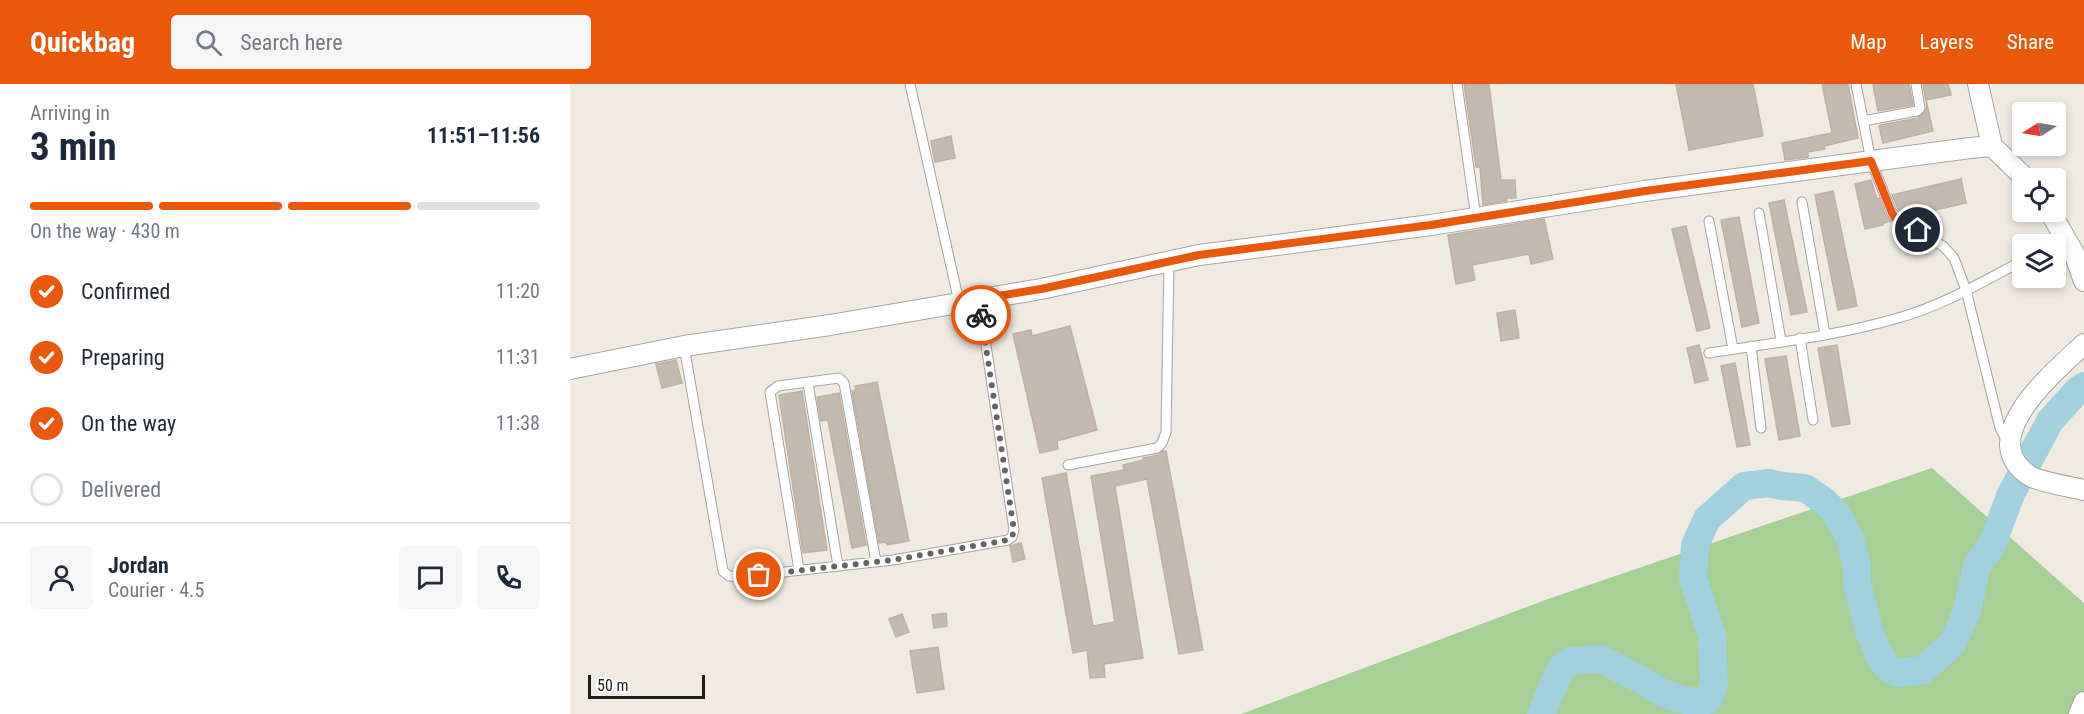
<!DOCTYPE html>
<html lang="en">
<head>
<meta charset="utf-8">
<style>
  :root { --surface:#fff; --page:#f6f6f7; --text:#1f2937; --muted:#747a83; --line:#e0e1e3; --accent:#ea580c }
  body { margin:0; font-family:"Roboto Condensed",sans-serif; background:var(--page); color:var(--text); height:100vh; display:flex; flex-direction:column; font-size:22px; white-space:nowrap }
  * { box-sizing:border-box; margin:0 }
  p { font-size:20px; color:var(--muted) }
  .icon { flex:none; width:33px; height:33px; fill:none; stroke:currentColor; stroke-width:2; stroke-linecap:round; stroke-linejoin:round }
  .map { position:relative; flex:1; overflow:hidden }
  .sheet { display:flex; flex-direction:column; background:var(--surface); width:570px }
  .sheet>* { flex:none }
  .needle { width:39px; rotate:259deg }
  .buttons { position:absolute; left:1442px; top:18px; display:grid; gap:12px }
  .buttons a { display:grid; place-items:center; width:54px; height:54px; border-radius:6px; background:var(--surface); box-shadow:0 3px 9px #0003; font-size:30px }
  .scale { position:absolute; left:18px; bottom:15px; width:117px; box-sizing:border-box; padding-left:6px; border:3px solid #1d1d1d; border-top:0; font-size:16px; line-height:21px; white-space:nowrap; color:#1d1d1d; -webkit-text-stroke:4px #fff; paint-order:stroke }
  .pin { position:absolute; display:grid; place-items:center; width:51px; height:51px; color:#fff; margin:-26px; border:3px solid #fff; border-radius:50%; box-shadow:0 2px 6px #0007 }
  .courier { position:absolute; display:grid; place-items:center; width:60px; height:60px; margin:-30px; border:4px solid #ea580c; border-radius:50%; background:#fff; color:#222; box-shadow:0 2px 8px #0007 }
  .head em { font-style:normal; font-weight:700 }
  .head div { display:flex; flex-direction:column-reverse }
  .head { display:flex; align-items:center; justify-content:space-between; height:102px; padding:0 30px }
  h1 { font-size:39px; font-weight:700; line-height:45px }
  .bar { display:grid; grid-template-columns:repeat(4,1fr); gap:9px 6px; align-content:center; height:72px; padding:0 30px }
  .bar i { height:8px; border-radius:4px; background:var(--line) }
  .bar .on { background:var(--accent) }
  .bar p { grid-column:span 4 }
  .line { display:flex; align-items:center; gap:15px; padding:0 30px; border-top:2px solid var(--line) }
  .line div { flex:1 }
  .round { display:grid; place-items:center; flex:none; width:63px; height:63px; border-radius:6px; background:var(--page) }
  ol { padding:0 30px; list-style:none }
  li { display:flex; align-items:center; gap:18px; height:66px }
  li p { margin-inline-start:auto }
  li .icon { padding:6px; border-radius:50%; background:var(--accent); color:#fff; stroke-width:4 }
  li:last-child { color:var(--muted) }
  li i { width:33px; height:33px; border:3px solid var(--line); border-radius:50% }
  header { display:flex; align-items:center; gap:36px; box-sizing:border-box; height:84px; padding:0 30px; background:var(--accent); color:#fff }
  header strong { font-size:28px }
  nav { display:flex; gap:33px; margin-inline-start:auto; font-size:21px }
  .search { width:420px; height:54px; background:var(--page); display:flex; align-items:center; gap:15px; box-sizing:border-box; padding:0 21px; border-radius:6px; color:var(--muted); font-size:22px }
  main { display:flex; flex:1; min-height:0 }
  .map>svg:first-child { display:block }
  .forest { fill:#a6d095 }
  .lines { fill:none; stroke-linecap:round; stroke-linejoin:round }
  .river { stroke:#a1d0de; stroke-width:28 }
  .building { fill:#c3bab2; stroke:#c1b1a4; stroke-width:1.5 }
  .lane-casing { stroke:#a4a4a4; stroke-width:11 }
  .street-casing { stroke:#a4a4a4; stroke-width:22 }
  .lane { stroke:#fff; stroke-width:9 }
  .street { stroke:#fff; stroke-width:20 }
  .done { stroke:#666562; stroke-width:6; stroke-dasharray:0 10.8 }
  .route { stroke:#ea580c; stroke-width:8 }
</style>
</head>
<body>
<header>
<strong>Quickbag</strong>
<div class="search"><svg class="icon" aria-label="search" viewBox="0 0 24 24"><circle cx="10" cy="10" r="6"/><path d="M15 15l6 6"/></svg>Search here</div>
<nav><a>Map</a><a>Layers</a><a>Share</a></nav>
</header>
<main>
<section class="sheet">
<div class="head"><div><h1>3 min</h1><p>Arriving in</p></div><em>11:51–11:56</em></div>
<div class="bar"><i class="on"></i><i class="on"></i><i class="on"></i><i></i><p>On the way · 430 m</p></div>
<ol>
<li><svg class="icon" aria-label="check" viewBox="0 0 24 24"><path d="M5 12l5 5 9-10"/></svg>Confirmed<p>11:20</p></li>
<li><svg class="icon" aria-label="check" viewBox="0 0 24 24"><path d="M5 12l5 5 9-10"/></svg>Preparing<p>11:31</p></li>
<li><svg class="icon" aria-label="check" viewBox="0 0 24 24"><path d="M5 12l5 5 9-10"/></svg>On the way<p>11:38</p></li>
<li><i></i>Delivered</li>
</ol>
<div class="line" style="height:108px"><a class="round"><svg class="icon" aria-label="person" viewBox="0 0 24 24"><circle cx="12" cy="8" r="4"/><path d="M4 21q1-7 8-7t8 7"/></svg></a><div><b>Jordan</b><p>Courier · 4.5</p></div><a class="round"><svg class="icon" aria-label="chat" viewBox="0 0 24 24"><path d="M4 5h16v11H9l-5 4z"/></svg></a><a class="round"><svg class="icon" aria-label="phone" viewBox="0 0 24 24"><path d="M5 4h4l2 5-3 2q2 4 5 5l2-3 5 2v4C11 20 4 13 5 4z"/></svg></a></div>
</section>
<div class="map">
<svg width="1514" height="630" viewBox="0 0 1514 630">
  <rect width="100%" height="100%" fill="#efebe2"/>
  <!-- forest -->
  <path class="forest" d="M1362,384l152,135v111h-843l307,-115z"/>
  <g class="lines">
    <!-- river -->
    <path class="river" d="M971,630l20,-46 10,-7 30,-2 41,21 20,13 30,9 16,-2 6,-16 -2,-48 -19,-58 2,-33 12,-26 37,-33 25,-3 13,3 23,2 19,13 11,11 14,24 8,31v17l12,47 12,28 8,10 9,4 25,-3 30,-27 14,-32 10,-46 14,-18 20,-53 39,-73 27,-30 7,-5"/>
  </g>
  <!-- building -->
  <path class="building" d="M894,0h25l12,96h14l1,18h-10l1,3 -24,4 -3,-38h-4z
    M1106,0h77l10,52 -74,14z
    M1252,0h26l10,54 -34,8 1,3 -17,3v5l-23,3 -3,-17 50,-10z
    M1303,0h36l4,21 -35,6z
    M1353,0h25l3,11 -25,5 7,31 -50,12 -4,-17 2,-1 37,-7 7,-6 2,-5z
    M381,52l4,22 -20,4 -4,-21z
    M1391,95l5,24 -60,14 -8,-8 -6,-14z
    M1301,96l6,19 2,-1 7,18 5,5 -8,2v2l-18,4 -10,-45z
    M1263,107l24,115 -19,4 -23,-115z
    M1214,116l23,112 -16,3 -22,-112z
    M1169,133l20,106 -17,4 -21,-107z
    M974,135l9,40 -22,5 -2,-10 -57,11 3,15 -19,4 -8,-49z
    M1116,142l24,102 -13,3 -25,-102z
    M945,226l4,28 -18,3 -4,-28z
    M500,242l27,104 -40,11 1,8 -18,4 -27,-119 18,-4 1,6z
    M1129,261l9,35 -13,3 -8,-35z
    M1267,261l13,79 -18,3 -14,-79z
    M1216,272l14,80 -21,4 -14,-81z
    M106,276l6,23 -20,5 -6,-24z
    M1165,279l15,82 -13,2 -16,-81z
    M307,298l32,159 -22,4 -1,-3 -7,1 -27,-152 4,-1 -1,-4z
    M232,307l25,159 -24,3 -24,-158z
    M269,309l27,152 -14,3 -24,-128 -7,1 -4,-24z
    M593,367h3l37,199 -24,4 -32,-175 -32,7 28,172 -39,6 1,13 -15,1 -3,-28 -14,3 -31,-175 24,-5 27,153 22,-4 -24,-146 33,-6 -1,-5 20,-5v-2l15,-3z
    M451,459l4,16 -12,3 -3,-16z
    M376,529l1,13 -13,2 -2,-13z
    M332,530l7,18 -13,5 -7,-18z
    M368,563l6,42 -27,4 -7,-42z"/>
  <g class="lines">
    <defs>
      <path id="lane" d="M340,0l49,218
        M887,0l19,134
        M1286,0l15,77 21,52 11,11 40,22 11,12 12,32 34,138 8,14
        M1293,37l54,-10 3,-3 -4,-24
        M1232,118l23,132
        M1189,129l22,128
        M1139,137l24,128
        M1477,160l16,-10
        M1230,254l13,82
        M114,262l39,225 6,5 10,1 154,-17 115,-20 4,-3 2,-7 -35,-231
        M1181,262l10,82
        M1139,269c63,-10 128,-17 189,-35 44,-12 84,-36 124,-57
        M238,299l30,183
        M498,381l89,-17 5,-5 4,-11 3,-171
        M229,486l-29,-178 8,-6 61,-8 5,5 32,179"/>
      <path id="street" d="M1408,0l14,62
        M1480,128l24,41 10,28
        M1514,260c-28,27 -112,94 -54,132 10,6 41,11 54,14
        M0,285l114,-23 146,-21 211,-36 158,-34 232,-30 214,-34 325,-43 22,-2 33,32
        M1509,630l5,-12"/>
    </defs>
    <!-- lane casing -->
    <use href="#lane" class="lane-casing"/>
    <!-- street casing -->
    <use href="#street" class="street-casing"/>
    <!-- lane -->
    <use href="#lane" class="lane"/>
    <!-- street -->
    <use href="#street" class="street"/>
  </g>
  <g class="lines">
    <!-- done -->
    <path class="done" d="M189,491l134,-15 115,-20 4,-3 2,-7 -33,-215"/>
    <!-- route -->
    <path class="route" d="M411,231l-2,-16 62,-10 158,-34 232,-30 214,-34 226,-30 21,52 5,7 21,10"/>
  </g>
</svg>
<div class="buttons">
<a><svg class="needle" viewBox="-14 -14 28 28"><path d="M0-13l5 13h-10z" fill="#e53935"/><path d="M0 13l5-13h-10z" fill="#747a83"/></svg></a>
<a><svg class="icon" aria-label="locate" viewBox="0 0 24 24"><circle cx="12" cy="12" r="6"/><path d="M12 2v4M12 18v4M2 12h4M18 12h4"/></svg></a>
<a><svg class="icon" aria-label="layers" viewBox="0 0 24 24"><path d="M12 4l9 5-9 5-9-5zM3 14l9 5 9-5"/></svg></a>
</div>
<div class="scale">50 m</div>
<div class="pin" style="left:189px;top:491px;background:#ea580c"><svg class="icon" aria-label="bag" viewBox="0 0 24 24"><path d="M5 8h14l-1 12H6zM9 8a3 3 0 0 1 6 0"/></svg></div>
<div class="pin" style="left:1348px;top:146px;background:#1f2937"><svg class="icon" aria-label="home" viewBox="0 0 24 24"><path d="M3 11l9-7 9 7M6 9v11h12V9"/></svg></div>
<div class="courier" style="left:411px;top:231px"><svg class="icon" aria-label="bike" viewBox="0 0 24 24"><circle cx="6" cy="16" r="4"/><circle cx="18" cy="16" r="4"/><path d="M6 16l4-8h5l3 8M10 8l3 8H6M13 5h3"/></svg></div>
</div>
</main>
</body>
</html>
